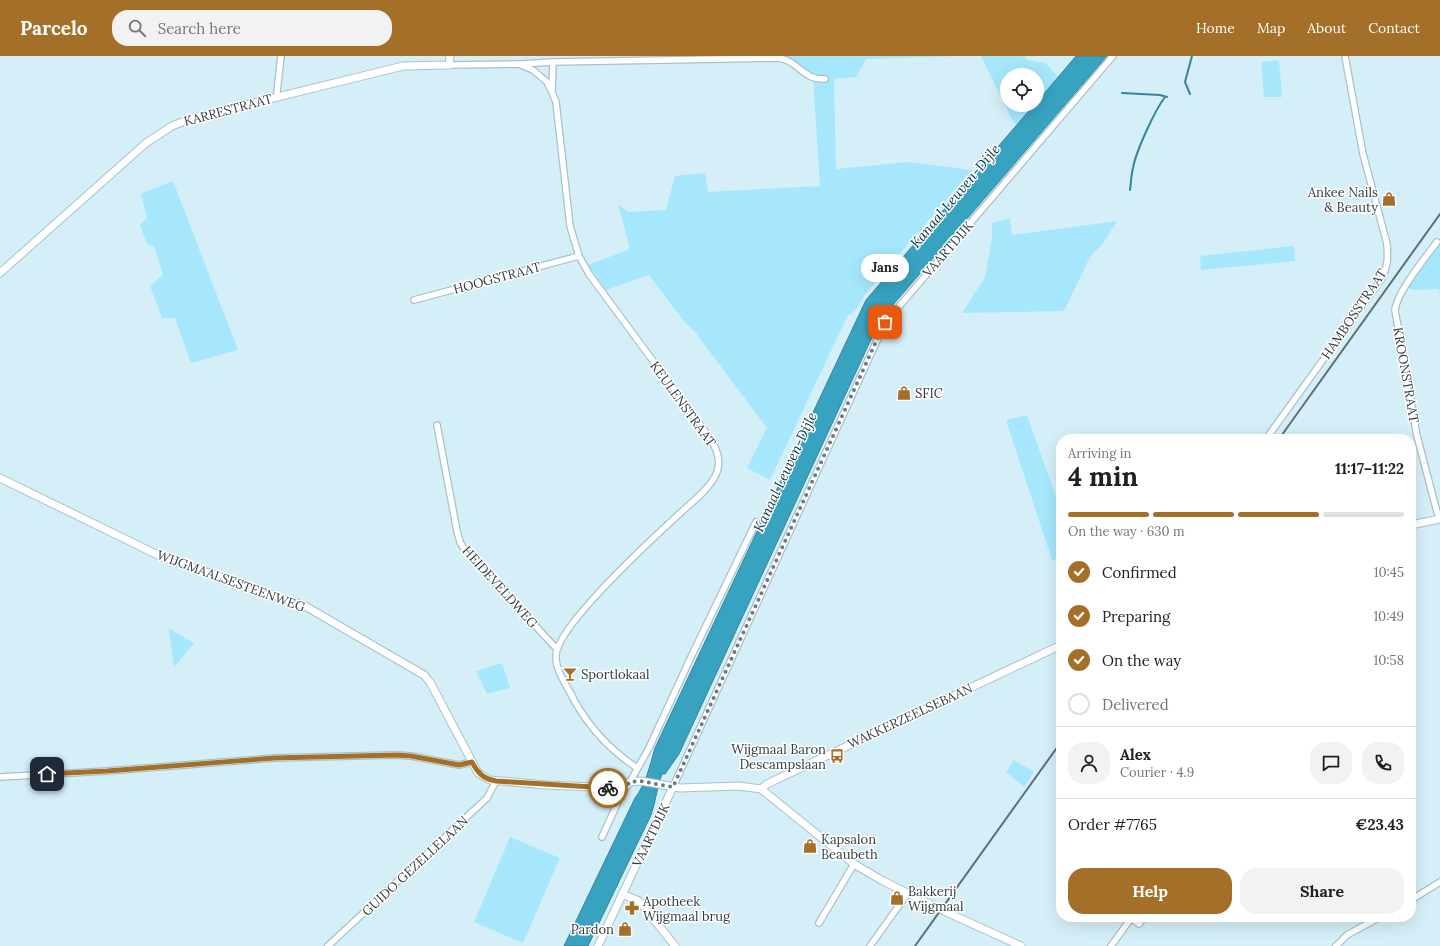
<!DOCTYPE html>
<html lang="en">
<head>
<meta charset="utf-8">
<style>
  :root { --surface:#fff; --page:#f2f2f2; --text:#202124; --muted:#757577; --line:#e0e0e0; --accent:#a46f28 }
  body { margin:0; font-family:Lora,serif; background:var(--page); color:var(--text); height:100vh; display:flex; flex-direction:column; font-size:15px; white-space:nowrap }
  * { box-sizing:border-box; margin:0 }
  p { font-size:13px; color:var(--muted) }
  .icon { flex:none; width:22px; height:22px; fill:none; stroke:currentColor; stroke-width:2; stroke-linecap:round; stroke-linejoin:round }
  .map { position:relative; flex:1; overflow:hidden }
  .drawer { position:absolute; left:1056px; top:378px; width:360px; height:488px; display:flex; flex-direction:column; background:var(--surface); border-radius:16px; box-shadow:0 4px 16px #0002 }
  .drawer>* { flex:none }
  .controls { position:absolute; left:1000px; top:12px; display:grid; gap:8px }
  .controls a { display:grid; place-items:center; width:44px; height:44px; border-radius:50%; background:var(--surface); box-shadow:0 4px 16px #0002; font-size:20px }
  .pin { position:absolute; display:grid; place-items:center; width:34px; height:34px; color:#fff; margin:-17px; border-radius:8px; box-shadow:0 2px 6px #0006 }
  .courier { position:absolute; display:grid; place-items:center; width:40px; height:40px; margin:-20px; border:3px solid #a46f28; border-radius:50%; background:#fff; color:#222; box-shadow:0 1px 5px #0007 }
  .bubble { position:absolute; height:28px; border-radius:14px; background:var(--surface); box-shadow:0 4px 16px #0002; font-size:13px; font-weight:700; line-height:28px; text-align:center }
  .summary em { font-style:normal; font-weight:700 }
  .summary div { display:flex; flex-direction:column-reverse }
  .summary { display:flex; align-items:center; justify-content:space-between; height:68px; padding:0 12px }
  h1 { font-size:26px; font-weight:700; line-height:30px }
  .bar { display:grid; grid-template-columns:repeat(4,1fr); gap:6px 4px; align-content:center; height:48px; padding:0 12px }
  .bar i { height:5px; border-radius:3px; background:var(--line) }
  .bar .active { background:var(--accent) }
  .bar p { grid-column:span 4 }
  .line { display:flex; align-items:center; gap:10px; padding:0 12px; border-top:1px solid var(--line) }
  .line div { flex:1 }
  .round { display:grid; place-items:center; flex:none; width:42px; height:42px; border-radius:16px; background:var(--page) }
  ol { padding:0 12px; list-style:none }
  li { display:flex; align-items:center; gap:12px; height:44px }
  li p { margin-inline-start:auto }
  li .icon { padding:4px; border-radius:50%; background:var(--accent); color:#fff; stroke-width:4 }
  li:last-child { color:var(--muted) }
  li i { width:22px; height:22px; border:2px solid var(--line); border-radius:50% }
  .primary-button { display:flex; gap:8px; margin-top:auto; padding:8px 12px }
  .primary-button a { flex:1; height:46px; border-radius:16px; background:var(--accent); color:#fff; font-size:16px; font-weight:700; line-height:46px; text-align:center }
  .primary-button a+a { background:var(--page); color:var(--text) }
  header { display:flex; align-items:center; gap:24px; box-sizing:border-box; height:56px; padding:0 20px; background:var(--accent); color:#fff }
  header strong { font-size:19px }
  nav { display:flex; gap:22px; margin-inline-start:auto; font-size:14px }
  .search { width:280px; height:36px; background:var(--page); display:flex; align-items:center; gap:10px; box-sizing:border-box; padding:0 14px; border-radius:16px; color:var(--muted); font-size:15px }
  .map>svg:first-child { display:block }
  .green { fill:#a6e7fd }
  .water { fill:#37a3c1; stroke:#35849a }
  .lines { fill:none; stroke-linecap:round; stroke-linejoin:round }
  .stream { stroke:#35849a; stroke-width:2 }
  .minor-casing { stroke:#a8c1ca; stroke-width:8 }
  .tertiary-casing { stroke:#a8c1ca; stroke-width:9 }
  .minor { stroke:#fff; stroke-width:5.5 }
  .tertiary { stroke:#fff; stroke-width:7 }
  .rail { stroke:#5f6e72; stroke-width:2 }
  .done { stroke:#6a7a7f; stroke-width:4; stroke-dasharray:0 7.2 }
  .route { stroke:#a46f28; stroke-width:5 }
  .labels { text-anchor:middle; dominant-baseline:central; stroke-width:3; stroke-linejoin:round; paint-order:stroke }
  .street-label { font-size:13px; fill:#313b3e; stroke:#fff }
  .poi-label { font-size:13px; fill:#313b3e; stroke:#fff; text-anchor:start }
  .water-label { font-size:14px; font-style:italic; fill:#023441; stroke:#fff }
</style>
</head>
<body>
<header>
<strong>Parcelo</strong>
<div class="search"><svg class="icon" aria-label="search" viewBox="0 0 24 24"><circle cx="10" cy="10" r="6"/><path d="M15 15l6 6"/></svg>Search here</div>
<nav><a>Home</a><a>Map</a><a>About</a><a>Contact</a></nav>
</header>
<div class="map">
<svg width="1440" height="890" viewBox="0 0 1440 890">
  <rect width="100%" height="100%" fill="#d5eff8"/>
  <!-- green -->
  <path class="green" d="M787,0h172l-93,3 -10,18 -22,2 2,90 72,-7 64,8 -106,123 -11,18 -7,4 -78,165 -23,-12 20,-40 -72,-96 -11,-11 -35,-46 -43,15 -18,-25 42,-16 -12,-45 10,8 38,-2 9,-34 30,-3 3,19 112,-6 -7,-107 -8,-2 -5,-5 -10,-7z
    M981,0h43l3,4 19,3 12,14 -21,25v-27h-30v30h27l-16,20 -5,-3z
    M1279,4l3,37h-18l-3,-35z
    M173,125l65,169 -47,13 -16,-45h-13l-12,-32 13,-11 -9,-29 -7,-2 -7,-19 7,-7 -6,-24z
    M1010,162l2,17 105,-14 -13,21 -14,15 -26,54 -102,2 23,-36 7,-38v-16z
    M1440,186v52l-1,-5 -24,1 -7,-2z
    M1294,190l1,15 -94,9 -1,-14z
    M1027,359l34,96v48l-9,1 -46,-140z
    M169,573l25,14 -20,24z
    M502,607l8,25 -23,6 -11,-23z
    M1014,704l20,12 -10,15 -18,-15z
    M510,781l50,21 -37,85 -49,-21z"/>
  <!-- water -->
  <path class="water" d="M1076,0h31l-227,264 -201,434 -14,20h-3c-5,12 -6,27 -11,41l-63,131h-24l71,-148c11,-14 15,-33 20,-50l211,-448 168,-195h3v-3z"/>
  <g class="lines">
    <!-- stream -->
    <path class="stream" d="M1122,37l38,2 7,2
      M1190,38l-5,-12 7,-26
      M1130,134c1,-7 1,-14 3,-22 3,-17 22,-58 32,-71"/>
    <defs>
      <path id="minor" d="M553,6l225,-4c21,2 23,22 47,21
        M521,8l32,-2 -1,30
        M449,9l70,-1 14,6 14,12 5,10 4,10 14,124 9,30 10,18 123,167c5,10 9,20 5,31 -5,15 -27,32 -39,43 -25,23 -120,110 -122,140 -1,16 12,32 18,45 16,29 36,50 63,68
        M278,41l-1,-5 4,-36
        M1437,186c-12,16 -40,50 -42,68l22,126 20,76 3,6
        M414,244l165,-44
        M437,369l20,106 3,11 4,7 90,97 4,2
        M1266,383l116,-161c6,-12 6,-20 5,-34l-24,-90 -18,-98
        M0,721l107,-6 167,-13 39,-1 82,-2 16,1 48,9 13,-3
        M673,731l212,-464 228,-267
        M602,781l20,-44 8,-11 19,-34 42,-91 65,-135
        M1411,844l29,-18
        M1131,862l8,6 5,-7
        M819,867l35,-59
        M328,890l159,-148 9,-17
        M870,890l38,-53
        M1111,890l21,-29
        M1336,890l11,-11 33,-18"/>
      <path id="tertiary" d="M0,217l146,-130 26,-17 21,-8 210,-52 46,-1 1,-9
        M0,422l162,79 143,49 119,69 6,7 48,91 12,7 56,5 74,3 5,-1 5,-5 11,-1 39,7 59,-2 22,3 93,75 29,17 61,30 77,35
        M1411,469l29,-6
        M761,733l6,-5 294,-139
        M622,838l17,7 36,45
        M598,890l75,-159"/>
    </defs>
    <!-- minor casing -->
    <use href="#minor" class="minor-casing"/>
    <!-- tertiary casing -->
    <use href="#tertiary" class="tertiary-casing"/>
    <!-- minor -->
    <use href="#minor" class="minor"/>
    <!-- tertiary -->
    <use href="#tertiary" class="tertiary"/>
    <!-- rail -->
    <path class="rail" d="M1279,383l161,-225
      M915,890l146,-204"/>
  </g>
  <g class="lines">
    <!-- done -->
    <path class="done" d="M608,732h12l5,-1 5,-5 10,-1 33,6 212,-465"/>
    <!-- route -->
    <path class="route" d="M47,718l60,-3 167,-13 122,-3 15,1 48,9 13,-3c5,10 11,17 24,19l112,7"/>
  </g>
  <!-- icons -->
  <defs>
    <symbol id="shop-bare" viewBox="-9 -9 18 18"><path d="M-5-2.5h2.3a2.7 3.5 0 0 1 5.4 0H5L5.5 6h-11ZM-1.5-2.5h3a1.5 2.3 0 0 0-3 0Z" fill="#a46f28" stroke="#fff" stroke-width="2.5" paint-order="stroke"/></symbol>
    <symbol id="bar-bare" viewBox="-9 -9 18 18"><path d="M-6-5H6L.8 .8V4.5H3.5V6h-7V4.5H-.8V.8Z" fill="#a46f28" stroke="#fff" stroke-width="2.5" paint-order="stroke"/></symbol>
    <symbol id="bus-bare" viewBox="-9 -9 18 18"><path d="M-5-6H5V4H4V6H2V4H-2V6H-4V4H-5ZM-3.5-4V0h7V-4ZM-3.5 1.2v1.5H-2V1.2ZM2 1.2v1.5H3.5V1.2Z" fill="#a46f28" stroke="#fff" stroke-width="2.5" paint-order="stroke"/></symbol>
    <symbol id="pharmacy-bare" viewBox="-9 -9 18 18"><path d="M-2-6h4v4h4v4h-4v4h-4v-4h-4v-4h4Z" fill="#a46f28" stroke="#fff" stroke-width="2.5" paint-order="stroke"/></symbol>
  </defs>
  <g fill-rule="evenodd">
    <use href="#shop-bare" x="1379" y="133" width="20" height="20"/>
    <use href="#shop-bare" x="894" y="327" width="20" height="20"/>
    <use href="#bar-bare" x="560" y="608" width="20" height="20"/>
    <use href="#bus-bare" x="827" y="690" width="20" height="20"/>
    <use href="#shop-bare" x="800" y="780" width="20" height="20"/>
    <use href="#shop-bare" x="887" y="832" width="20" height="20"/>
    <use href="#pharmacy-bare" x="622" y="842" width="20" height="20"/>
    <use href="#shop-bare" x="615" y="863" width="20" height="20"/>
  </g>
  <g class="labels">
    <!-- street labels -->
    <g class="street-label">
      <text transform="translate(228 54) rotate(-15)">KARRESTRAAT</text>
      <text transform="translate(948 193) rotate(-49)">VAARTDIJK</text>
      <text transform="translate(497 222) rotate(-15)">HOOGSTRAAT</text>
      <text transform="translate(1354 258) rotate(-56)">HAMBOSSTRAAT</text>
      <text transform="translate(1406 319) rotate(80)">KROONSTRAAT</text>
      <text transform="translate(683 348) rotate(54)">KEULENSTRAAT</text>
      <text transform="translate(231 525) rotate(20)">WIJGMAALSESTEENWEG</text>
      <text transform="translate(500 531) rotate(48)">HEIDEVELDWEG</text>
      <text transform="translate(910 660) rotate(-25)">WAKKERZEELSEBAAN</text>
      <text transform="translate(651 779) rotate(-64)">VAARTDIJK</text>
      <text transform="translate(415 810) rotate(-43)">GUIDO GEZELLELAAN</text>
    </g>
    <!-- poi labels -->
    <g class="poi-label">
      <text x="1378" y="136" text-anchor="end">Ankee Nails<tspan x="1378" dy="15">&amp; Beauty</tspan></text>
      <text x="915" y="337">SFIC</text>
      <text x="581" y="618">Sportlokaal</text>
      <text x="826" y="693" text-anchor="end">Wijgmaal Baron<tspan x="826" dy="15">Descampslaan</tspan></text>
      <text x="821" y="783">Kapsalon<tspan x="821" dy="15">Beaubeth</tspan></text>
      <text x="908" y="835">Bakkerij<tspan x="908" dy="15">Wijgmaal</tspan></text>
      <text x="643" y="845">Apotheek<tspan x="643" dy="15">Wijgmaal brug</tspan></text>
      <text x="614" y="873" text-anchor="end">Pardon</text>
    </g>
    <!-- water labels -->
    <g class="water-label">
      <text transform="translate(955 140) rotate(-50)">Kanaal Leuven-Dijle</text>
      <text transform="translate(785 416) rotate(-65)">Kanaal Leuven-Dijle</text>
    </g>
  </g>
</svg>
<div class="controls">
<a><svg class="icon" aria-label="locate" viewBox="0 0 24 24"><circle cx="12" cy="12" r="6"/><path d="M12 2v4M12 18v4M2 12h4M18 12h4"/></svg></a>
</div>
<div class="pin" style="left:885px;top:266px;background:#ea580c"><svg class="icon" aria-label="bag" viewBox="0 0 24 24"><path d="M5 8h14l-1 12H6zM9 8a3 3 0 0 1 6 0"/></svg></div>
<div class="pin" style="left:47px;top:718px;background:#1f2937"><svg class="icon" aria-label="home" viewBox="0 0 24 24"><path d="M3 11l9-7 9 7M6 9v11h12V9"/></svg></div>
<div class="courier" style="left:608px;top:732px"><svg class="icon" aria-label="bike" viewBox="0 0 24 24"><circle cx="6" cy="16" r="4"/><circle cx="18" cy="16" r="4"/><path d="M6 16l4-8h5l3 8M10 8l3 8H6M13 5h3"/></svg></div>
<div class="bubble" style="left:861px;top:198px;width:48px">Jans</div>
<section class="drawer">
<div class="summary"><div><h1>4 min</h1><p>Arriving in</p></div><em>11:17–11:22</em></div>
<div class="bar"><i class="active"></i><i class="active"></i><i class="active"></i><i></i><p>On the way · 630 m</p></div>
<ol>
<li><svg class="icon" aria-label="check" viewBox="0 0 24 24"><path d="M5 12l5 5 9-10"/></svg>Confirmed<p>10:45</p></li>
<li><svg class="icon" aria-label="check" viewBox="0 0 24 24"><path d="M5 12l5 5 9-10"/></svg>Preparing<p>10:49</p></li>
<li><svg class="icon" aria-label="check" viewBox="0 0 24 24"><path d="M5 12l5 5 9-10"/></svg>On the way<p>10:58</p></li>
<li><i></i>Delivered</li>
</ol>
<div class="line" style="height:72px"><a class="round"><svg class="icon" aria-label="person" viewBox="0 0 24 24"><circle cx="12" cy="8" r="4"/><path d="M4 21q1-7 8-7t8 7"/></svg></a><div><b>Alex</b><p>Courier · 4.9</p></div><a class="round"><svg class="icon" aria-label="chat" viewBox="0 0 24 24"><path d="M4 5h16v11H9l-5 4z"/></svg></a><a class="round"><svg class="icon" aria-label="phone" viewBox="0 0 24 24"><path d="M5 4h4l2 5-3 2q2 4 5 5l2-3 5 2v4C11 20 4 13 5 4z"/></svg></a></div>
<div class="line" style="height:52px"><div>Order #7765</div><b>€23.43</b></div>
<div class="primary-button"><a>Help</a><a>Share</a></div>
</section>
</div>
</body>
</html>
